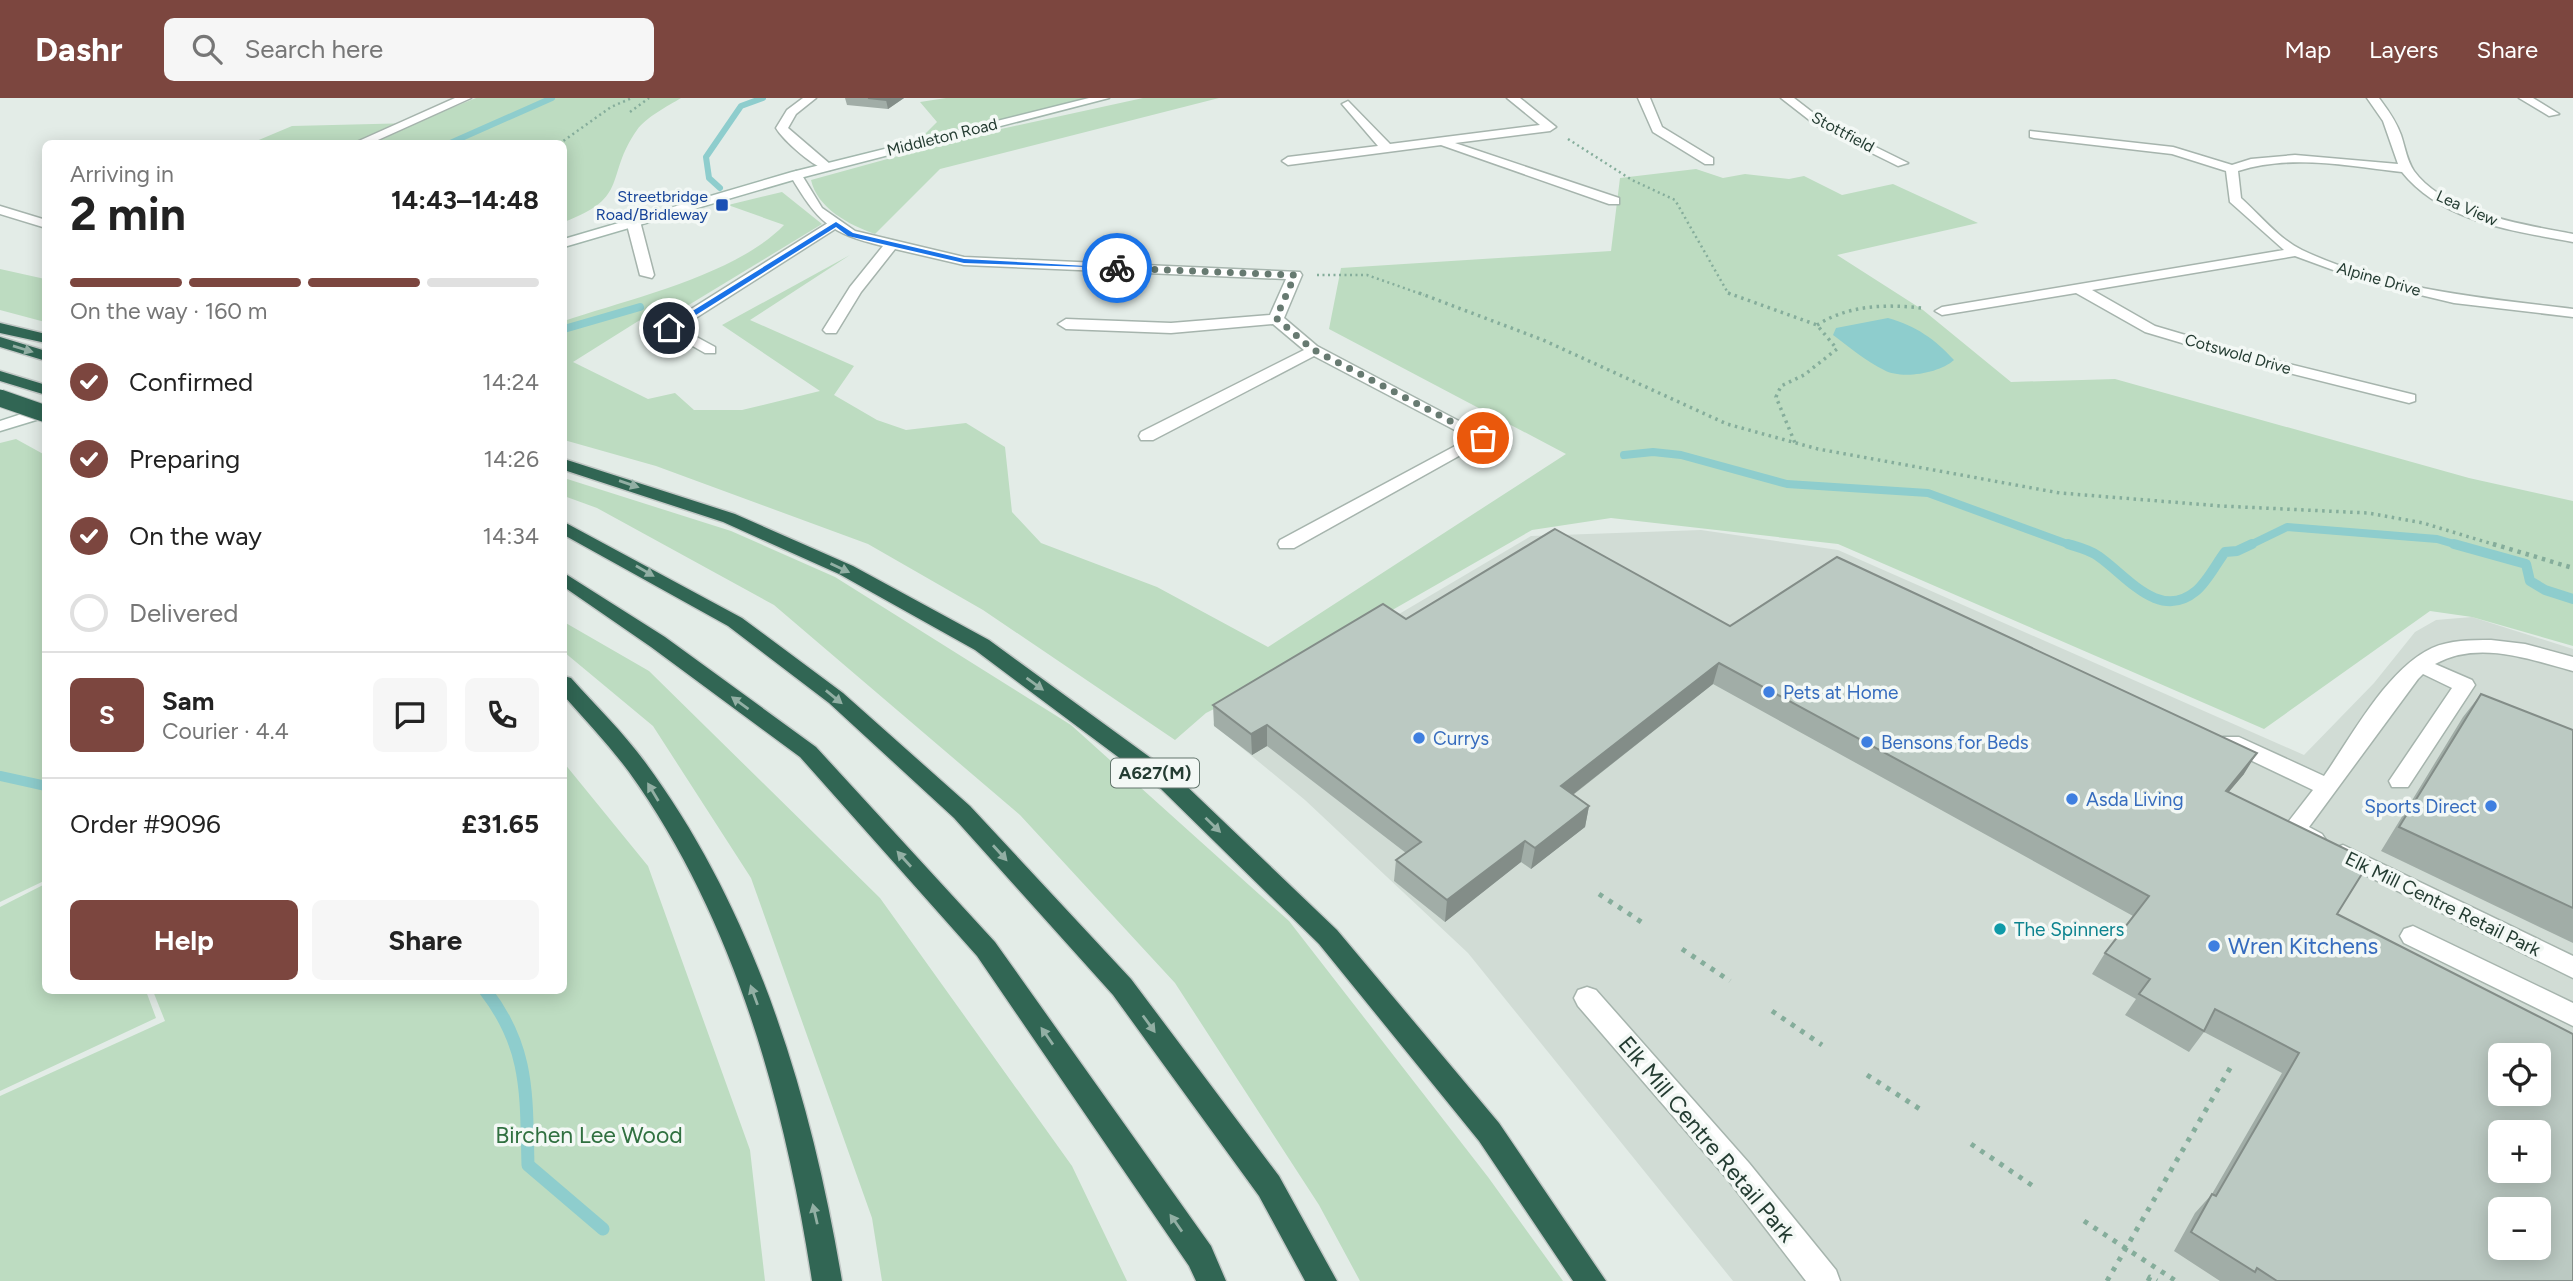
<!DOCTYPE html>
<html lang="en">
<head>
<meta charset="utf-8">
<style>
  :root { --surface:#fff; --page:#f6f6f6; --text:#222; --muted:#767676; --line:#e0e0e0; --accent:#7c463f }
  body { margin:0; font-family:Figtree,sans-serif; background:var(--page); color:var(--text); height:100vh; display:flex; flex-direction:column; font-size:26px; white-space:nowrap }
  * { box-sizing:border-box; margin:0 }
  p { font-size:23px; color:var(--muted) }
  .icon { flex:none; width:38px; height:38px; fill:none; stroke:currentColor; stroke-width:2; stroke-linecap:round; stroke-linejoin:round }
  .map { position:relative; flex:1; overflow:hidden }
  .side { position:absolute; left:42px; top:42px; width:525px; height:854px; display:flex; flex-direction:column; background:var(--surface); border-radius:10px; box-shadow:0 4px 18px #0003 }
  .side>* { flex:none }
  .controls { position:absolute; left:2488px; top:945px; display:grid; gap:14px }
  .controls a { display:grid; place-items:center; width:63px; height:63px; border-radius:10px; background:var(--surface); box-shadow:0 4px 18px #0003; font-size:35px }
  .pin { position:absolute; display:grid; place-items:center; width:60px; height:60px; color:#fff; margin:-30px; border:4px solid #fff; border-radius:50%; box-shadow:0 2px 7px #0007 }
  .courier { position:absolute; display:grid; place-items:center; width:70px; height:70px; margin:-35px; border:5px solid #1a73e8; border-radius:50%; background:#fff; color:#222; box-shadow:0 2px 9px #0007 }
  .headline em { font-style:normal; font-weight:700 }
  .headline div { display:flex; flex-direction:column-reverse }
  .headline { display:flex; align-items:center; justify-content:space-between; height:119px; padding:0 28px }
  h1 { font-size:46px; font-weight:700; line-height:52px }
  .bar { display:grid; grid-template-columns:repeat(4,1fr); gap:10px 7px; align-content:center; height:84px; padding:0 28px }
  .bar i { height:9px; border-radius:5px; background:var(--line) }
  .bar .current { background:var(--accent) }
  .bar p { grid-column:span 4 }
  .line { display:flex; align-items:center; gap:18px; padding:0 28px; border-top:2px solid var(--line) }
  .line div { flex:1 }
  .round { display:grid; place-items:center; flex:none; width:74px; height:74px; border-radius:10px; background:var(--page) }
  ol { padding:0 28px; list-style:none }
  li { display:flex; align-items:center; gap:21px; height:77px }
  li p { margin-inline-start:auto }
  li .icon { padding:7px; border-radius:50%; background:var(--accent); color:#fff; stroke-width:4 }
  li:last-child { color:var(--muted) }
  li i { width:38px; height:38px; border:4px solid var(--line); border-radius:50% }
  .cta { display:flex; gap:14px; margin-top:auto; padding:14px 28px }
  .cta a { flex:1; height:80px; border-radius:10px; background:var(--accent); color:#fff; font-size:28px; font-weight:700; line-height:80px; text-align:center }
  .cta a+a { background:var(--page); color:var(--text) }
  header { display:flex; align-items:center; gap:42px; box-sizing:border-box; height:98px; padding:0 35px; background:var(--accent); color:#fff }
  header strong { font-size:33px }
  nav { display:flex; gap:38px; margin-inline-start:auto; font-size:24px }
  .search { width:490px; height:63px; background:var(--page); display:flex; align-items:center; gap:18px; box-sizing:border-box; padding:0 24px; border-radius:10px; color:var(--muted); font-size:26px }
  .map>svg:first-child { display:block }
  .built { fill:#d1dcd5; fill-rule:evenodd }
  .green { fill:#bddcc1 }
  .water { fill:#8ecdcd }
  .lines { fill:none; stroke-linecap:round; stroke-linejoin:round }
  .stream-far3 { stroke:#8ecdcd; stroke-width:6 }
  .stream-far2 { stroke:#8ecdcd; stroke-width:8 }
  .stream-far1 { stroke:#8ecdcd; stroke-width:10 }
  .stream { stroke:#8ecdcd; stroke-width:13 }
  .lane-casing { stroke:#a6b4ad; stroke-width:3 }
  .street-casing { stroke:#a6b4ad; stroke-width:3 }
  .secondary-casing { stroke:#a2b7ad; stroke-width:3 }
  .highway-casing { stroke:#c2c8c6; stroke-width:3 }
  .path-far3 { stroke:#85ad9b; stroke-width:2.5; stroke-dasharray:2 3.5; stroke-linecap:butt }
  .path-far2 { stroke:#85ad9b; stroke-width:3.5; stroke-dasharray:2.5 4.5; stroke-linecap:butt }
  .path-far1 { stroke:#85ad9b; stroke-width:4.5; stroke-dasharray:3.5 5; stroke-linecap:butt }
  .path { stroke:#85ad9b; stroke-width:5; stroke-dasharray:4.5 7; stroke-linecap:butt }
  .lane { fill:#fff; fill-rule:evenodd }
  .street { fill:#fff; fill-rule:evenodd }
  .secondary { fill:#fff; fill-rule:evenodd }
  .highway { fill:#316654; fill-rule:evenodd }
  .highway-bridge-casing { stroke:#c2c8c6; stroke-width:19; stroke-linecap:butt }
  .highway-bridge { stroke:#316654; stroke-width:17 }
  .wall { fill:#a1ada7 }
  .shaded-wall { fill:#838d88 }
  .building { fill:#bbc9c2; stroke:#838d88; stroke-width:2; fill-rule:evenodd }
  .oneway { fill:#92afa4 }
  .route { fill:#1a73e8 }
  .done { stroke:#677a71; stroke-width:7; stroke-dasharray:0 12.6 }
  .transit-dot { fill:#1a4fb4; stroke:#f3f8f5; stroke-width:2.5 }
  .shop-dot { fill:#3f7fe0; stroke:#f3f8f5; stroke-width:2.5 }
  .culture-dot { fill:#0f9aa8; stroke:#f3f8f5; stroke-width:2.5 }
  .labels { text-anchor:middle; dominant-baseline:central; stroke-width:7; stroke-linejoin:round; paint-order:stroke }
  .far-street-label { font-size:16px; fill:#243c32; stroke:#f3f8f5 }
  .far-transit-label { font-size:16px; fill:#164399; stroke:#f3f8f5; text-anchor:end }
  .shield { fill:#f3f8f5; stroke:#62746c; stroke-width:2 }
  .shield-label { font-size:18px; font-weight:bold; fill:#243c32 }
  .shop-label { font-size:19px; fill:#366cbe; stroke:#f3f8f5; text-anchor:start }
  .street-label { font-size:19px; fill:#243c32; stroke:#f3f8f5 }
  .culture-label { font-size:19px; fill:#0d838f; stroke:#f3f8f5; text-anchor:start }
  .near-shop-label { font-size:23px; fill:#366cbe; stroke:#f3f8f5; text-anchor:start }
  .near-park-label { font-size:23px; fill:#307040; stroke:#f3f8f5 }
  .near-street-label { font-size:23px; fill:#243c32; stroke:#f3f8f5 }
</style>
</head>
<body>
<header>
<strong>Dashr</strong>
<div class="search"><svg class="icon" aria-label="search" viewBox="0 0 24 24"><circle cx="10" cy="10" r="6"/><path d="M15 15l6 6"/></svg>Search here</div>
<nav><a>Map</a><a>Layers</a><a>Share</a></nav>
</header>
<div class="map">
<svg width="2573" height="1183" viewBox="0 0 2573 1183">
  <rect width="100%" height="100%" fill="#e3ece7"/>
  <!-- built -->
  <path class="built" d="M1701,432l137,20 466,205 70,-72 41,-51 21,-12 36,-3 101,32v632h-840l-265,-328 -163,-153 -92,-76 318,-188zM2501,957h38v39h-38zM2501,1034h38v39h-38zM2501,1111h38v39h-38z"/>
  <!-- green -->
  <path class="green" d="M476,0h205c-13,8 -35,19 -44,32 -33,47 -6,67 -73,92v-78h-315l43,-18 122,-3z
    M946,0h140l-167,42 18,-18 -17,-20z
    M1143,0h76l-279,71 -65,65c-26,-9 -58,-26 -64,-54l167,-46z
    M1696,71l27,9 22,-4 44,5 15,-3 38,19 51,-11 85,39 -141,32 86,55 88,72 104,-3 354,99 104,23v145l-101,-29 -42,-6 -166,118 -426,-185 -227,-26 -79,12 -274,157 -52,26 -31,27 -192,-130 -115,-66 -212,-78 -92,-26v-119c65,-22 172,-46 220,-96l-56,-20 54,-13 40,32 -135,82 -20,-3 -94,59 75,37 27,-6 19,17h48l78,-19 -98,-66 128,-70 -100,65 104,46 -20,29 43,25 29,10 60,-7 39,24 7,65 29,31 116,44 111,60 298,-193 -237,-125 12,-61 270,-17 9,-73z
    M0,171l45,10v43l-45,-12z
    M16,341l29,16 1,425 -46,22v-459z
    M564,380l167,53 104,46 236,148 218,196 199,256 75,104h-203l-41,-76 -144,-222 -155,-168 -246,-210 -177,-97 -33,-12z
    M564,524l85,49 231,227 192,268 55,115h-245l-10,-63 -121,-340 -98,-152 -89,-74z
    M564,665l84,103 102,284 15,131h-765v-185l165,-75 -12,-30 411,-1z
    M45,786l1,106 100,1 10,27 -156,73v-184z"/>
  <!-- water -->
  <path class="water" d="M1888,220c28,8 47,21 66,42 -14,13 -52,20 -70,10 -18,-9 -35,-23 -51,-35l3,-7z"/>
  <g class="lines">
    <!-- stream-far3 -->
    <path class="stream-far3" d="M448,46l104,-46
      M720,90l-11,-10 -3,-21 35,-51 22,-8"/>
    <!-- stream-far2 -->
    <path class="stream-far2" d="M564,231l76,-22
      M1624,357l29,-3 28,3 106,29 141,9 145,53
      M2248,448l39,-19 150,12 24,7"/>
    <!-- stream-far1 -->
    <path class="stream-far1" d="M2068,446c10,3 22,6 30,12 28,19 61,66 98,35 11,-9 20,-27 29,-39l12,-1 15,-7
      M2454,446l72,20 4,17 15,9 28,9
      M0,678l46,10"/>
    <!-- stream -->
    <path class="stream" d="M485,892c45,58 41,105 43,175l75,64"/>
    <defs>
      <path id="lane" d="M455,0h16l-102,46h-17z
        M1507,0h13l36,29 -6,4 -95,12 164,55v6h-10l-168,-59 -153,20 -6,-4 6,-4 90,-11 -36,-42 6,-3 42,43 150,-19z
        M796,73l4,1 22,36 33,23 109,26 336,15 2,3 -18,43 33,28 174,92 -197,110h-14l-2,-4 2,-4 190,-102 -156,-82 -161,84h-12l-2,-4 2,-4 163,-82 -31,-26 -102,9 -105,-4 -8,-5 8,-5 105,4 99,-8 16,-36 -322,-14 -69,-16 -34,43 -25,41h-10l-3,-3 27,-43 33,-41c-54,-13 -65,-24 -93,-71z
        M628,120l12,3 14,54 -2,3 -12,-3 -14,-54z
        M2491,542l34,4 48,13v14c-44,-12 -95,-31 -138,-7l37,16 3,5 -67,102h-16l-3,-6 63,-93 -29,-14 -5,5 -109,148 13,7 4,6 -4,6c-13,4 -33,-4 -40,-16l31,-40 -90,-43 -3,-5 3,-5h16l85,39c28,-40 63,-107 108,-128 18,-8 39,-8 59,-8z
        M2343,747l230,111v22l-238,-118 -4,-6 4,-6z
        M2413,828l160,77v23l-169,-83 -4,-7 4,-7z
        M1587,889l9,3 153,173 87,107 4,11h-34l-77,-100 -151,-175 -4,-8 4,-8z"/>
      <path id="street" d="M803,0h13l-20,16 -8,14 42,36v6c-13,1 -47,-30 -54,-42l11,-18z
        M1638,0h12l12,29 51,31v6h-8l-52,-32z
        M1781,0h13l31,24 83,41 -10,3 -81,-40z
        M2367,0h12c9,12 17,23 22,37 4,12 6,26 13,36 30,42 111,54 159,63v8c-59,-11 -131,-20 -171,-70 -54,-6 -111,-18 -164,-1l3,27c19,17 38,41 61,52 84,40 180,48 271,59v8l-119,-14 -88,-21 -71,-26 -203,34 63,36 105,31 155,38v6l-6,2 -160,-40 -104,-31 -69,-39 -134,22 -7,-4 7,-4 342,-57 -54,-48 -4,-31 -54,-17 -138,-16 -4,-1v-6l143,16 59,18 19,-6 44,-4 103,9 -15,-43z
        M2519,0h14l26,16 -10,2z
        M0,108l46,14v8l-46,-14z
        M831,123l12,3 -163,104 35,19v6h-10l-44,-25z"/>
      <path id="secondary" d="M1089,0h20l-309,80 -236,69v-8l228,-67z
        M46,308v11l-46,14v-10z"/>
      <path id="highway" d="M0,225l46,11v9l-46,-10z
        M0,239l46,14v10l-46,-14z
        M0,273l46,14v10l-46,-14z
        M564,361l171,55 118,52 136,74 188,137 160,153 162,193 107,158h-33l-94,-140 -160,-197 -158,-155 -186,-139 -136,-76 -116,-52 -159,-52z
        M564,424l178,96 101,75 127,113 161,173 148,197 58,105h-32l-46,-85 -146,-201 -159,-177 -125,-115 -101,-77 -164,-91z
        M564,475l101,64 151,110 179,195 216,304 15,35h-30l-7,-15 -212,-310 -177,-199 -149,-110 -87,-60z
        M564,578l7,2c25,28 52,54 74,84 111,150 167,338 197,519h-30c-27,-176 -77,-362 -183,-509 -20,-27 -43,-51 -65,-76z"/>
    </defs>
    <!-- lane casing -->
    <use href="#lane" class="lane-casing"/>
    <!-- street casing -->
    <use href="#street" class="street-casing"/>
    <!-- secondary casing -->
    <use href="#secondary" class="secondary-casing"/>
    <!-- highway casing -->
    <use href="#highway" class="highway-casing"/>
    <!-- path-far3 -->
    <path class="path-far3" d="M630,14l19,-14
      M1568,41l64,41 43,20 53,93 4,2
      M559,46l52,-37 21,-9
      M1317,177h50l57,20"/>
    <!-- path-far2 -->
    <path class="path-far2" d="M1419,195l124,47 184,84 91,25 242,44 161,13 147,7 55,10 76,23
      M1728,195l89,32 20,24 -33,26 -23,11 -5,11 19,46
      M1817,227c32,-20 67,-21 104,-17"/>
    <!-- path-far1 -->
    <path class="path-far1" d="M2493,446l80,24"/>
    <!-- path -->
    <path class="path" d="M1599,796l44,29
      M1682,851l48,32
      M1772,913l50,34
      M1867,977l56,36
      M1971,1046l62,42
      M2084,1123l92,60
      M2107,1183l126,-218
      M2148,1183l2,-4 7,4"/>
    <!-- lane -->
    <use href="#lane" class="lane"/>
    <!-- street -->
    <use href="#street" class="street"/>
    <!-- secondary -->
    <use href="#secondary" class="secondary"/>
    <!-- highway -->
    <use href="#highway" class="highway"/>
    <defs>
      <path id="highway-bridge" d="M0,300l46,16"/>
    </defs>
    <!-- highway-bridge casing -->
    <use href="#highway-bridge" class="highway-bridge-casing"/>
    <!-- highway-bridge -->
    <use href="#highway-bridge" class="highway-bridge"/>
  </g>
  <!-- wall -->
  <path class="wall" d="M845,0h59l-16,11 -41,-4z
    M1406,521l324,7 514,148 -16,18 109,122 236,367h-353l-46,-30 21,-38 17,-19 70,-121 -78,-41 -15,20 -64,-37 11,-16 -44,-25 13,-21 28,-37 -420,-232 -140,111 16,11 -4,21 -54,42 -10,-7 -76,60 -51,-41 2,-21 10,-7 -139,-107 -15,9 -38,-29 -1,-21z
    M2481,596l92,36v213l-192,-92 82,-134z"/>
  <!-- shaded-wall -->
  <path class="shaded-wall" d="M889,0h15l-16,11 -2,-9z
    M1719,565l-6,21 -156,123 4,-21z
    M1267,627v21l-15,9 -1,-21z
    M2257,655l-13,21 -32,38 14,-21z
    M1589,708l-4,21 -54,42 4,-21z
    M1525,743l-4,21 -76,60 2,-22z"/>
  <!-- building -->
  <path class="building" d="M868,0h21l-3,2z
    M1555,431l175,97 107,-69 420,196 -31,38 144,70 -33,53 236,120v247h-296l-20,-13 -2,4 -64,-40 21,-38 4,2 83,-143 -84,-44 -11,22 -65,-37 11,-15 -45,-26 44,-57 -430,-233 -158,123 28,20 -54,42 -10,-7 -78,59 -51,-40 25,-18 -154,-117 -16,9 -38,-29 170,-101 23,15zM2501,957h38v39h-38zM2501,1034h38v39h-38zM2501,1111h38v39h-38z
    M2481,596l92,36v178l-174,-81z"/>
  <!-- one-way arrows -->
  <defs><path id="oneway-solid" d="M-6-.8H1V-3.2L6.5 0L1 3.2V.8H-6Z" transform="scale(1.75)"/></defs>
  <g class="oneway">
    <use href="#oneway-solid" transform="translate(23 251) rotate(17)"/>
    <use href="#oneway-solid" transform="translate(629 386) rotate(19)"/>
    <use href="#oneway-solid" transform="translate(840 470) rotate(25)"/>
    <use href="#oneway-solid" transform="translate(645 473) rotate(30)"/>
    <use href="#oneway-solid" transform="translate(1035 586) rotate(36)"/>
    <use href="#oneway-solid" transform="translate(834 599) rotate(39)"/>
    <use href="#oneway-solid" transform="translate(740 605) rotate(-144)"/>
    <use href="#oneway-solid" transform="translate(653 694) rotate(-121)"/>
    <use href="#oneway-solid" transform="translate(1213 727) rotate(44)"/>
    <use href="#oneway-solid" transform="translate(1000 755) rotate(48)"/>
    <use href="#oneway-solid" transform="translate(904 761) rotate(-132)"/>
    <use href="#oneway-solid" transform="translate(754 897) rotate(-110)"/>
    <use href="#oneway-solid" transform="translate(1149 926) rotate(54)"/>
    <use href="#oneway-solid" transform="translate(1047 938) rotate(-125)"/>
    <use href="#oneway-solid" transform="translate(815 1116) rotate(-103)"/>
    <use href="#oneway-solid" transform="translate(1176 1125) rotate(-125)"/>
  </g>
  <!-- route -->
  <path class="route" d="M836,124l17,11 111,26 157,9 -157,-5 -116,-27 -12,-9 -164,103 -7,-2z"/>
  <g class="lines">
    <!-- done -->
    <path class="done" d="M1117,170l178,7 -19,43 36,31 171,89"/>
  </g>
  <!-- markers -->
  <rect class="transit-dot" x="715" y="100" width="14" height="14" rx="3.5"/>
  <g class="shop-dot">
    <circle cx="1769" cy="594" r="7"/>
    <circle cx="1419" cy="640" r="7"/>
    <circle cx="1867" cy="644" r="7"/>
    <circle cx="2072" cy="701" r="7"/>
    <circle cx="2491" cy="708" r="7"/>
    <circle cx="2214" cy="848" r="7"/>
  </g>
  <circle class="culture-dot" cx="2000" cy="831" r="7"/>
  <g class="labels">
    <!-- far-street labels -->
    <g class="far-street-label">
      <text transform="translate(1843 34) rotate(28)">Stottfield</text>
      <text transform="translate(942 39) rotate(-14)">Middleton Road</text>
      <text transform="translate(2467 110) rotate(24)">Lea View</text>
      <text transform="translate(2379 181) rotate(16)">Alpine Drive</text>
      <text transform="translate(2238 256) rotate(16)">Cotswold Drive</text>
    </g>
    <!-- far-transit labels -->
    <g class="far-transit-label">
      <text x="708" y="98">Streetbridge<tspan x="708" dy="18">Road/Bridleway</tspan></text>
    </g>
    <!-- shield labels -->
    <rect class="shield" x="1111" y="660.5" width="88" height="29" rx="5"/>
    <g class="shield-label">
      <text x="1155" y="675">A627(M)</text>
    </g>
    <!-- shop labels -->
    <g class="shop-label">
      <text x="1783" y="594">Pets at Home</text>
      <text x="1433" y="640">Currys</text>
      <text x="1881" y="644">Bensons for Beds</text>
      <text x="2086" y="701">Asda Living</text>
      <text x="2477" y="708" text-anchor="end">Sports Direct</text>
    </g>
    <!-- street labels -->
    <g class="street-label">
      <text transform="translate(2443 806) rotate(26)">Elk Mill Centre Retail Park</text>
    </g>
    <!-- culture labels -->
    <g class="culture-label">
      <text x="2014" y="831">The Spinners</text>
    </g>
    <!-- near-shop labels -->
    <g class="near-shop-label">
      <text x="2228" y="848">Wren Kitchens</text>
    </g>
    <!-- near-park labels -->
    <g class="near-park-label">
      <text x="589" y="1037">Birchen Lee Wood</text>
    </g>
    <!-- near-street labels -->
    <g class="near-street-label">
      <text transform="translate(1707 1041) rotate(50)">Elk Mill Centre Retail Park</text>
    </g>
  </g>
</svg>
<div class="controls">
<a><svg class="icon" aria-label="locate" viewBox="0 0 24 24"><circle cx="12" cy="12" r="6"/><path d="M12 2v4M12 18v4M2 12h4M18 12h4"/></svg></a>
<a>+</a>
<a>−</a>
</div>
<div class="pin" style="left:1483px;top:340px;background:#ea580c"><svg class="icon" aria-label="bag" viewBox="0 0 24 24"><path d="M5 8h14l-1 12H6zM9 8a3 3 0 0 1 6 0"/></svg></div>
<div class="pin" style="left:669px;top:230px;background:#1f2937"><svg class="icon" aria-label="home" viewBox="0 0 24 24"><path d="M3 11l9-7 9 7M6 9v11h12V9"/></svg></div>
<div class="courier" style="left:1117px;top:170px"><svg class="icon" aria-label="bike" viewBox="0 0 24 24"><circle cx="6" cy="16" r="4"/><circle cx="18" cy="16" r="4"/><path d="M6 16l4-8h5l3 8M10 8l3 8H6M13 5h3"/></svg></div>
<section class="side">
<div class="headline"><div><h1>2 min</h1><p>Arriving in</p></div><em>14:43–14:48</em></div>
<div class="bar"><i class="current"></i><i class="current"></i><i class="current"></i><i></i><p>On the way · 160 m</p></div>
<ol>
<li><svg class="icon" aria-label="check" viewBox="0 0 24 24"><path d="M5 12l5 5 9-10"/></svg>Confirmed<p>14:24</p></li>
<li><svg class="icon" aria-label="check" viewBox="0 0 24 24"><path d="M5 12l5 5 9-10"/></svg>Preparing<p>14:26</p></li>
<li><svg class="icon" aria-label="check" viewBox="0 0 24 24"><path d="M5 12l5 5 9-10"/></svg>On the way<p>14:34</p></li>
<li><i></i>Delivered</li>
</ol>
<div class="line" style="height:126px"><b class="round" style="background:var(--accent);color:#fff">S</b><div><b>Sam</b><p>Courier · 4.4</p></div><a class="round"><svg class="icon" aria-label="chat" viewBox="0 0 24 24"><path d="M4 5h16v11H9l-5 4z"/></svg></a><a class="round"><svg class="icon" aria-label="phone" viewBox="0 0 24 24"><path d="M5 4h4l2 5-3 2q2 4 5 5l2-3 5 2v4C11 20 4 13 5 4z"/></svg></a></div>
<div class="line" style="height:91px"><div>Order #9096</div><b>£31.65</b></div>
<div class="cta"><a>Help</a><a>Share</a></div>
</section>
</div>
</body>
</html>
